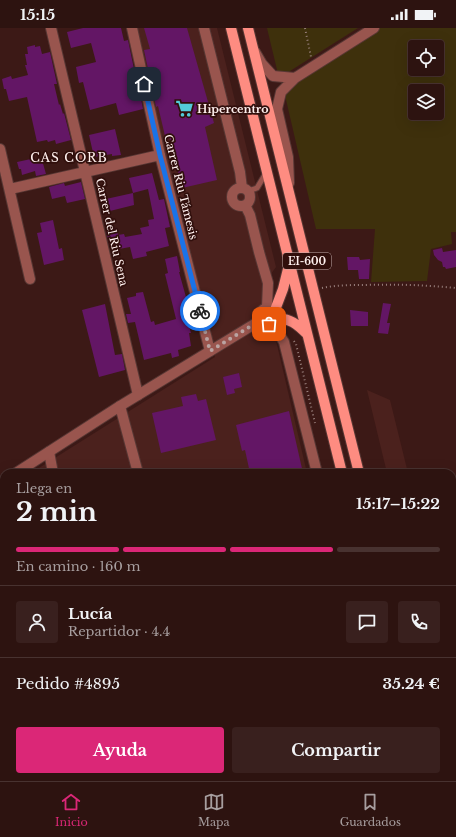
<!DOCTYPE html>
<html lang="es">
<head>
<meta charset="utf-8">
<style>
  :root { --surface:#2d1310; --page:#39201e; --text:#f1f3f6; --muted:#a79e9f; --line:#483230; --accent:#db2777 }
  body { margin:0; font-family:"Libre Baskerville",serif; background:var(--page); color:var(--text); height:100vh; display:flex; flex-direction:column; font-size:15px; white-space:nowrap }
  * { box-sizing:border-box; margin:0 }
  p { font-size:13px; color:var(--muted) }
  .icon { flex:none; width:22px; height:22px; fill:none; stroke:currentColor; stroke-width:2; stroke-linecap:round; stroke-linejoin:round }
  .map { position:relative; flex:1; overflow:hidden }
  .details { position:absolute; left:0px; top:441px; width:456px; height:312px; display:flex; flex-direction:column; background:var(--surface); border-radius:12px 12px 0 0; box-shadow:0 4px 16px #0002,0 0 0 1px var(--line) }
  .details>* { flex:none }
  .tools { position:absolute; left:408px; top:12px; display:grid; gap:8px }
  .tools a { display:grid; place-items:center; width:36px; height:36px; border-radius:4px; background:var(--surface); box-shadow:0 4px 16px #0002,0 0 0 1px var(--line); font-size:20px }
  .pin { position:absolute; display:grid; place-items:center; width:34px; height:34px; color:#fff; margin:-17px; border-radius:8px; box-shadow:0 2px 6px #0006 }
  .courier { position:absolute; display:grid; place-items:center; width:40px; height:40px; margin:-20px; border:3px solid #1a73e8; border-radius:50%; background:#fff; color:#222; box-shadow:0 1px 5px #0007 }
  .headline em { font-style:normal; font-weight:800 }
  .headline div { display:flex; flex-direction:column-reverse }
  .headline { display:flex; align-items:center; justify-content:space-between; height:68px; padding:0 16px }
  h1 { font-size:26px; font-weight:800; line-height:30px }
  .bar { display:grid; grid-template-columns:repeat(4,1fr); gap:6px 4px; align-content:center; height:48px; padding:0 16px }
  .bar i { height:5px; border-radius:3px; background:var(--line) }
  .bar .current { background:var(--accent) }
  .bar p { grid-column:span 4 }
  .line { display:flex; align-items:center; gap:10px; padding:0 16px; border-top:1px solid var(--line) }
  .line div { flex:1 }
  .round { display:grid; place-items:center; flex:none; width:42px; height:42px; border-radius:4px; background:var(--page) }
  .button { display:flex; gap:8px; margin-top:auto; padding:8px 16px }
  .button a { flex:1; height:46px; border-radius:4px; background:var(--accent); color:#fff; font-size:16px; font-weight:800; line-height:46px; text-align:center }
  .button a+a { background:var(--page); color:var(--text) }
  .status { display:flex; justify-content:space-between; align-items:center; height:28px; padding:0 20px; background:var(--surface); direction:ltr }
  .status svg { height:11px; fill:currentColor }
  .tab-bar { display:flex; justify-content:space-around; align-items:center; height:56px; border-top:1px solid var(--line); background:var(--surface); font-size:11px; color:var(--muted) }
  .tab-bar a { display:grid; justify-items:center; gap:2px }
  .tab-bar .current { color:var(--accent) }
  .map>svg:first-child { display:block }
  .built { fill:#4b211d }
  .green { fill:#3e300c; fill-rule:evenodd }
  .building { fill:#631665 }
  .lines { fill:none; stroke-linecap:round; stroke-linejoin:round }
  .service-casing { stroke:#573734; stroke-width:7 }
  .minor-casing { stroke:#573734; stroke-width:12 }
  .tertiary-casing { stroke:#573734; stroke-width:12 }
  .primary-casing { stroke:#573734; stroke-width:12 }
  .path { stroke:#9b827f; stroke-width:2; stroke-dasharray:1 3; stroke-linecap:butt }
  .service { stroke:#99554e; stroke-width:5 }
  .minor { stroke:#99554e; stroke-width:10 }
  .tertiary { stroke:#99554e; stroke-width:10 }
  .primary { stroke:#fe8c81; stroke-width:10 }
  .done { stroke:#baa4a2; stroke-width:4; stroke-dasharray:0 7.2 }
  .route { stroke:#1a73e8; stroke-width:5 }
  .labels { text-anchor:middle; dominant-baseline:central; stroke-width:3.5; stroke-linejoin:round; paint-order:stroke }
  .shield { fill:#310f0c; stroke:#c0acaa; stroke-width:1 }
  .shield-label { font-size:10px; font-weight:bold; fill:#feefed }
  .poi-label { font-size:11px; font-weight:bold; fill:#feefed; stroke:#310f0c; text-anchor:start }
  .street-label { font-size:11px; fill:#feefed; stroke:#310f0c }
  .neighbourhood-label { font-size:12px; letter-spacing:1px; fill:#feefed; stroke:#310f0c }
</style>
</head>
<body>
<div class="status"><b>15:15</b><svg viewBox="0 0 49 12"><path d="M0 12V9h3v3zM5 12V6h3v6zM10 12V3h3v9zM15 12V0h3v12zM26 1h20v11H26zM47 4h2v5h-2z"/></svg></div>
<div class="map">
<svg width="456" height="753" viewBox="0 0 456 753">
  <rect width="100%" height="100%" fill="#3c1916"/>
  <!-- built -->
  <path class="built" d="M136,0h81l59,239 -13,18 44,188h-276l184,-116 -65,-262z
    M367,362l23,10 18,73h-21z
    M4,462v287h373v4h-377v-289z
    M452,611l4,1v121l-4,-17z"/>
  <!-- green -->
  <path class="green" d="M267,0h91l-79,50z
    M379,0h77v204h-5l1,12 -21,5 -4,32 -56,1 4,-53h-59l-32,-138zM415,19h22v22h-22zM415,63h22v22h-22z"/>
  <!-- building -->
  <path class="building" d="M83,0h38l3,13 4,-1 6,29 -5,1 5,19 5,-1 4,21 -24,6 -3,-12 -26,7 -7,-28 -4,1 -3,-16 20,-5 -5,-19 -20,5 -4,-16z
    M144,0h43l27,95 -9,4 12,53 -35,8 -13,-52h-4l-7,-30 -2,1 -12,-57 6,-1z
    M35,17v2l5,-1 2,8 8,-2 7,32h-3l5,21 1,-1 3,10 1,-1 7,27 -15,4 -1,-4 -7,2 -1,-2 -10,2 -10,-45 -18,4 -3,-12h-2l-2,-10 9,-3 1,3 16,-4 -3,-10h2l-2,-11h3l-1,-7z
    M115,101l6,26 -9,1v-2l-18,3 -5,-22z
    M31,131v1l4,-1v3l7,-2 4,14 -10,2 -1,-5 -13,4 -1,-6h-2l-2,-7z
    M152,145l7,27 5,-1 6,28 -5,1 4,18 -23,6 1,4 -14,3 -3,-12 -11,2 -1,-5 -8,2 -4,-15 11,-3 1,7 6,-1 1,3 17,-3 -2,-6 9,-2 -1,-6 6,-1 -6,-30 -15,4 -4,-15z
    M81,154l4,17 -18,4 -2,-7 -13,3 -3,-12 15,-4 1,3z
    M133,165l1,12 -24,6 -4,-12z
    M53,192l6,29 3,-1 2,12 -20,5 -7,-32 5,-1 -2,-9z
    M442,220l1,4 13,-2v17l-10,2 -1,-2h-2l-1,-5 -4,-2 -4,-5 -1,-5z
    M177,228l3,16h-1l12,43 -5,1 5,17h-2l2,13 -13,4 1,6 -7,2 -1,-5 -27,7 -9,-38 -7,1 -2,-9h5l-4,-16 9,-2v-3l7,-1 8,30 3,-1 1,4 21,-6 -11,-45 3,-1 -3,-14z
    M347,229h12l1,3 10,-1 -1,20h-10l-1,-9h-10z
    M383,275l8,1 -4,19h3l-2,11 -10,-1z
    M105,276l10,51 7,-1 3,16 -26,7 -17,-67z
    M350,282l18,2v14h-17z
    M239,345l3,14 -8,2 1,4 -8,2 -4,-18z
    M196,366l2,7 8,-2 10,41 -55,13 -9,-40 31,-7 -2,-9z
    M289,383l14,62h-53l-5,-23 -3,1 -6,-26z"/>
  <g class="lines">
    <defs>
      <path id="service" d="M248,163l9,-3 9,-15"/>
      <path id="minor" d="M51,0l87,367
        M132,0l28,127 50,196
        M204,0l36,144 2,16
        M277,81l11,48 1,26
        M0,121l30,130
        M232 169a9 9 0 1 1 18 0a9 9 0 1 1-18 0Z
        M10,161l150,-34
        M245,177l5,10 9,37 9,31 -1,24
        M272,295l12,19 33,131
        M120,378l18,67
        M49,424l4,21
        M0,488h4
        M0,743l4,-13
        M44,749l1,4
        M216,749l1,4
        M393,749l1,4"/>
      <path id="tertiary" d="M255,24l7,12 11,12 22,2
        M277,81l4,-17 14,-14 79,-50
        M260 288a8 8 0 1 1 16 0a8 8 0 1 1-16 0Z
        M16,445l104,-67 141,-86
        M0,455l4,-2"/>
      <path id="primary" d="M231,0l111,445
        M248,0l111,445
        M275,282l8,-21 6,-24
        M276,291c13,-2 22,6 31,15
        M418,749l1,4
        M435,749l1,4"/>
    </defs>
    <!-- service casing -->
    <use href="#service" class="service-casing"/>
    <!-- minor casing -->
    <use href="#minor" class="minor-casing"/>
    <!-- tertiary casing -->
    <use href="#tertiary" class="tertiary-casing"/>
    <!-- primary casing -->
    <use href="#primary" class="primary-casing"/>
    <!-- path -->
    <path class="path" d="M305,0l6,29
      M322,260c14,-3 29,-3 43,-3 31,-1 61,0 91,3
      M294,313l2,3 19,79
      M404,749l1,4"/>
    <!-- service -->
    <use href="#service" class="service"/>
    <!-- minor -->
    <use href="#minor" class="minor"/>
    <!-- tertiary -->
    <use href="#tertiary" class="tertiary"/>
    <!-- primary -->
    <use href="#primary" class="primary"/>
  </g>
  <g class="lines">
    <!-- done -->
    <path class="done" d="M200,283l10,40 51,-31 4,3 4,1"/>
    <!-- route -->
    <path class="route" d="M144,56l16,71 40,156"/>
  </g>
  <!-- icons -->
  <defs>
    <symbol id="supermarket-bare" viewBox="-9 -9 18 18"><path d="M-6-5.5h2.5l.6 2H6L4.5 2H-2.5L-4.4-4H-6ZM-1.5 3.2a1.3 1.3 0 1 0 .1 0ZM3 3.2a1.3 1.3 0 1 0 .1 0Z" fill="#53cbda" stroke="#310f0c" stroke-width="2.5" paint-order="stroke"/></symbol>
  </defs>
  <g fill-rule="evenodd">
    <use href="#supermarket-bare" x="172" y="68" width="25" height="25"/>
  </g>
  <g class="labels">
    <!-- shield labels -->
    <rect class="shield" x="283" y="225" width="48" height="16" rx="3"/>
    <g class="shield-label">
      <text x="307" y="233">EI-600</text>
    </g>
    <!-- poi labels -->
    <g class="poi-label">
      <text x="197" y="81">Hipercentro</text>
    </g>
    <!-- street labels -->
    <g class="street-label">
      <text transform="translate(181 159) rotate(76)">Carrer Riu Támesis</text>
      <text transform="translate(112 204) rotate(77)">Carrer del Riu Sena</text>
    </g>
    <!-- neighbourhood labels -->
    <g class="neighbourhood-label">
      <text x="69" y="129">CAS CORB</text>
    </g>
  </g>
</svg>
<div class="tools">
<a><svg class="icon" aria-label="locate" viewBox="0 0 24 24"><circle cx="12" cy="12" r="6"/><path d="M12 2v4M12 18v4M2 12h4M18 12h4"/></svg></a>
<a><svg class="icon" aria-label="layers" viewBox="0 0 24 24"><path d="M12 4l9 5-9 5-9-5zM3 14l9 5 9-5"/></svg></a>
</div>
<div class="pin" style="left:269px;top:296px;background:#ea580c"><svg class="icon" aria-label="bag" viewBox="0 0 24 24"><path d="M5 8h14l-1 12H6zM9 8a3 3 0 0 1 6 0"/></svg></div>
<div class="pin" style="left:144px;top:56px;background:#1f2937"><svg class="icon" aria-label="home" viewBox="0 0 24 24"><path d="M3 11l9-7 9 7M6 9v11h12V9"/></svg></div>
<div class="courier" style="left:200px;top:283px"><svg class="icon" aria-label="bike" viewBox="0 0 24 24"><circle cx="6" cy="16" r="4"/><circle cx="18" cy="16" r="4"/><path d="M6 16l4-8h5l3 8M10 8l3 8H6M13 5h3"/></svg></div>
<section class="details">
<div class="headline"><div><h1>2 min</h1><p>Llega en</p></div><em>15:17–15:22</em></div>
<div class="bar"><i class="current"></i><i class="current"></i><i class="current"></i><i></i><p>En camino · 160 m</p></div>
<div class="line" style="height:72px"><a class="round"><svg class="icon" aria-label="person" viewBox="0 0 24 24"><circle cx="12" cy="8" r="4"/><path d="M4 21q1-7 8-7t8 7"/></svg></a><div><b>Lucía</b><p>Repartidor · 4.4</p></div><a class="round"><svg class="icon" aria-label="chat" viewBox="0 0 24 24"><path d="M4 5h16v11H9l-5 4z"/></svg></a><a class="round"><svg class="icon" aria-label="phone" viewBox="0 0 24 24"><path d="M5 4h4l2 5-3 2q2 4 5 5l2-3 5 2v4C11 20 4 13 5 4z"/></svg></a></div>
<div class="line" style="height:52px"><div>Pedido #4895</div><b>35.24 €</b></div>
<div class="button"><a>Ayuda</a><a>Compartir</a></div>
</section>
</div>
<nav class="tab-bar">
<a class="current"><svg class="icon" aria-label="home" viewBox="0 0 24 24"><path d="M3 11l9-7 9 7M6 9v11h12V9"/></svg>Inicio</a>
<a><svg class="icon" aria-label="map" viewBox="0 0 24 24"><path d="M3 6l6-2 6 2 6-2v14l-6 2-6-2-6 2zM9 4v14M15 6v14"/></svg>Mapa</a>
<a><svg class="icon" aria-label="saved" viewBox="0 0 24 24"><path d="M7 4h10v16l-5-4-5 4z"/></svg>Guardados</a>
</nav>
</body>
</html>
